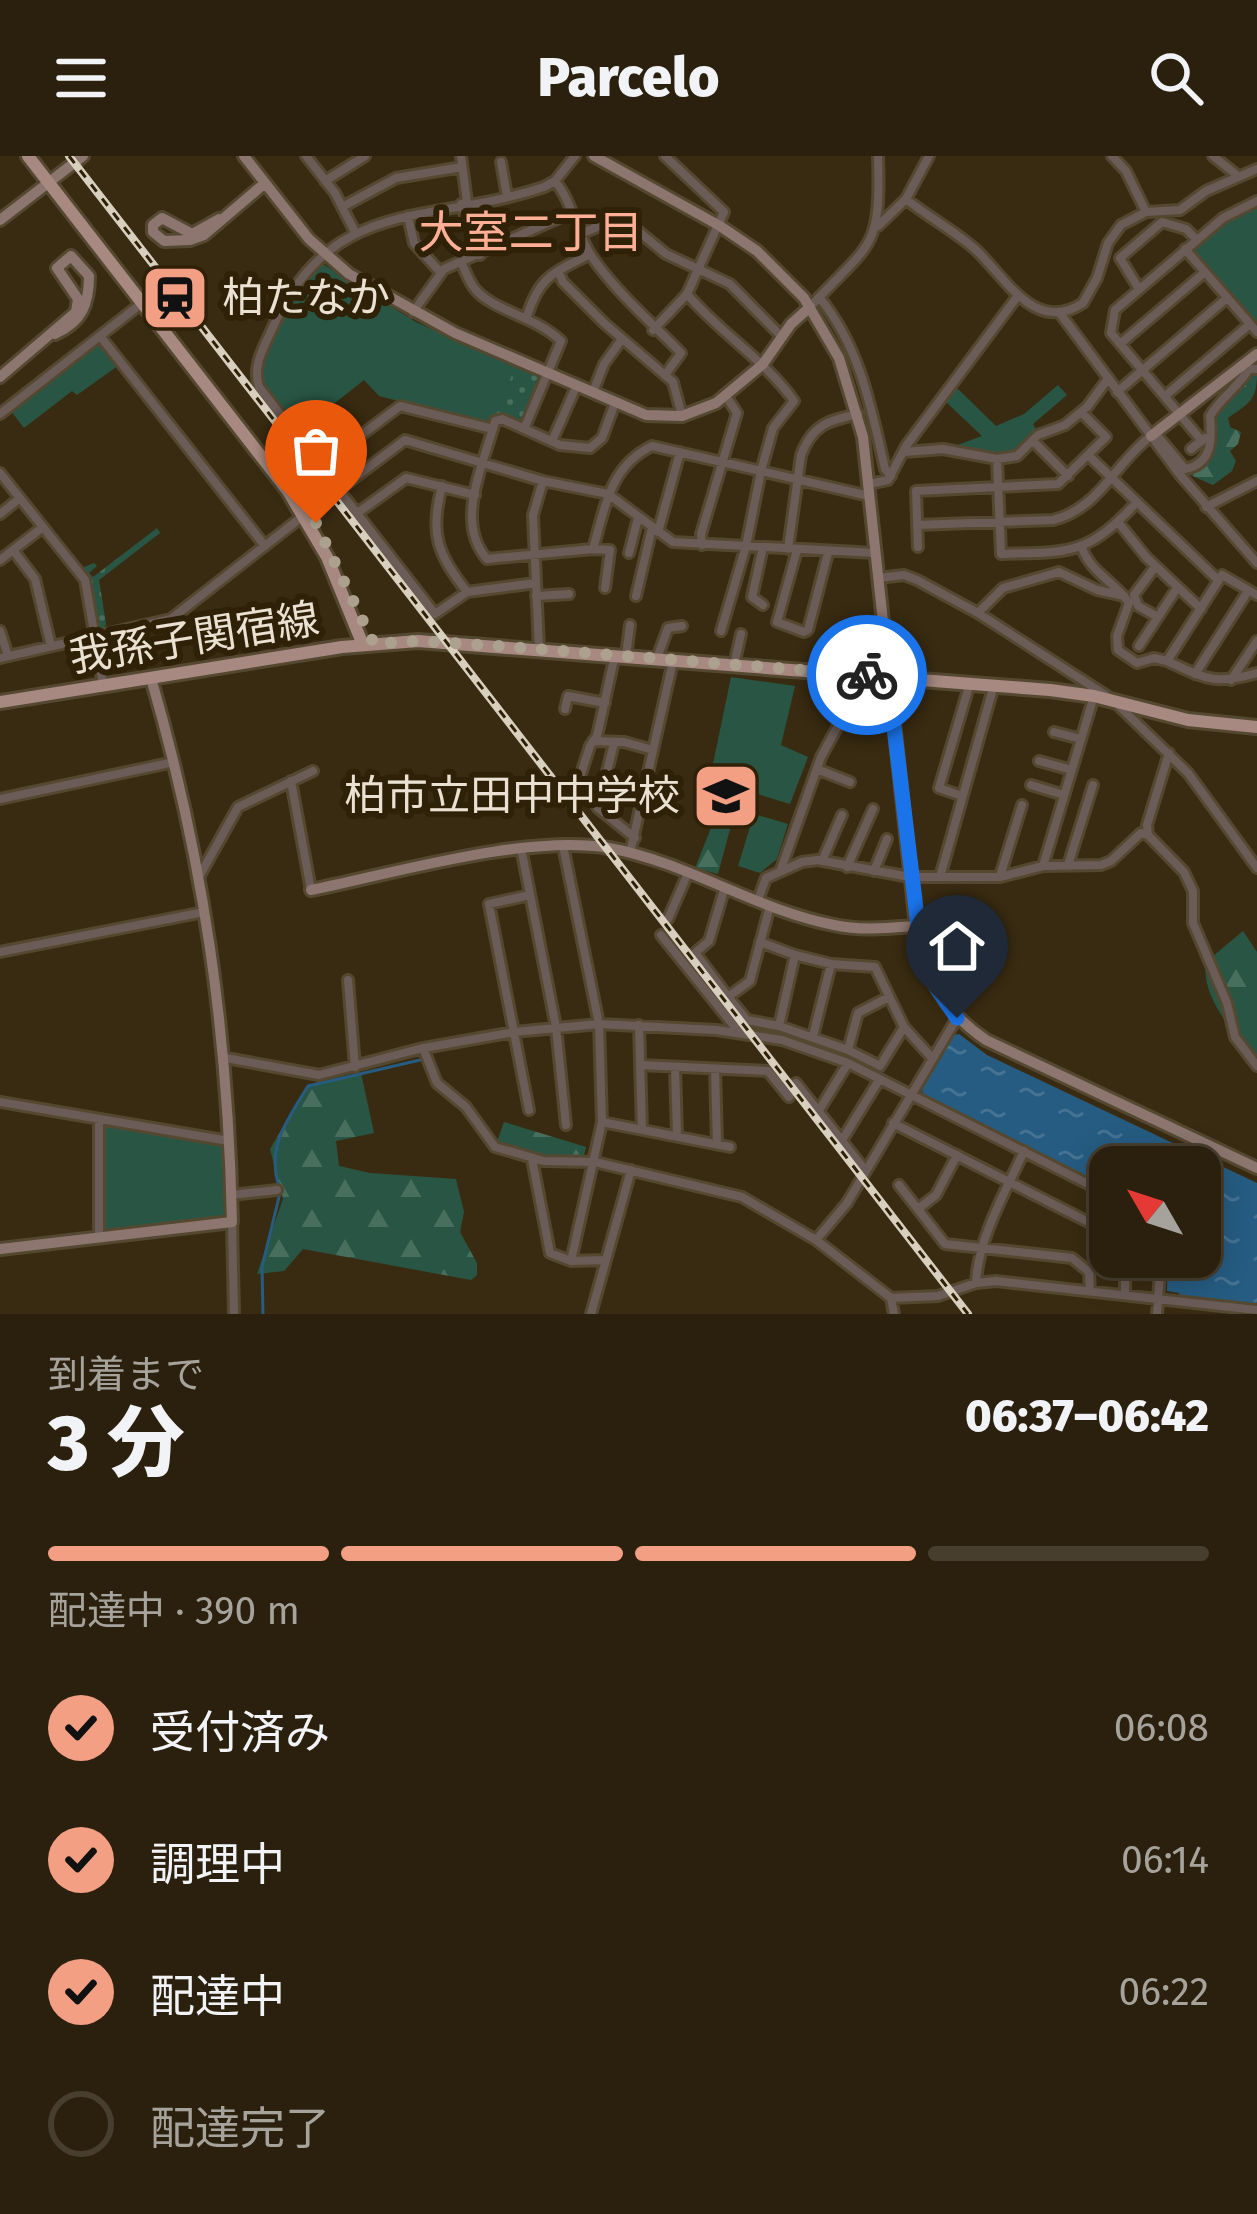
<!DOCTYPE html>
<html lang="ja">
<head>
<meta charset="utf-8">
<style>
  :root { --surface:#2b200d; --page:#332816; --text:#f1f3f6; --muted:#a6a39d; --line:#473e2e; --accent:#f39f83 }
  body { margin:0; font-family:"Fira Sans","Noto Sans JP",sans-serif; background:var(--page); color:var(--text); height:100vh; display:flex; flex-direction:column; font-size:45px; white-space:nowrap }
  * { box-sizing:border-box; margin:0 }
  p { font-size:39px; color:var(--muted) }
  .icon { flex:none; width:66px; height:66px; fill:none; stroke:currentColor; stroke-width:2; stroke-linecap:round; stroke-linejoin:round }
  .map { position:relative; height:1158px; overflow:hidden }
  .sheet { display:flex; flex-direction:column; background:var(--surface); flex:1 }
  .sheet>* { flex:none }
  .needle { width:78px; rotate:309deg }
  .tools { position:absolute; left:1089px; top:990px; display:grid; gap:24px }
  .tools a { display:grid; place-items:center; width:132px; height:132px; border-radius:24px; background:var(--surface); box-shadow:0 6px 30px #0003,0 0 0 3px var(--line); font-size:60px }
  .pin { position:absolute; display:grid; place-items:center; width:102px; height:102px; color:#fff; margin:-123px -51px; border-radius:50% 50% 50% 0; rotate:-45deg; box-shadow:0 0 12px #0007 }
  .pin .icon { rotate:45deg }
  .courier { position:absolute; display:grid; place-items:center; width:120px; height:120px; margin:-60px; border:9px solid #1a73e8; border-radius:50%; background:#fff; color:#222; box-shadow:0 3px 15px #0007 }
  .overview em { font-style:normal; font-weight:800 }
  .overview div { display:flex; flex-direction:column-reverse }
  .overview { display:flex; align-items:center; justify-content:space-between; height:204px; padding:0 48px }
  h1 { font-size:78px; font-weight:800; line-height:90px }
  .bar { display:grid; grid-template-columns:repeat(4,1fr); gap:18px 12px; align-content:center; height:144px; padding:0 48px }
  .bar i { height:15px; border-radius:9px; background:var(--line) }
  .bar .active { background:var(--accent) }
  .bar p { grid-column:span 4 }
  ol { padding:0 48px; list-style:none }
  li { display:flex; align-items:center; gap:36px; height:132px }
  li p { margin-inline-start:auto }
  li .icon { padding:12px; border-radius:50%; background:var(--accent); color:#111; stroke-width:4 }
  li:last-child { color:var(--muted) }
  li i { width:66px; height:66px; border:6px solid var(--line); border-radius:50% }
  header { display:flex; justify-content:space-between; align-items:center; height:156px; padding:0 48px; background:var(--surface); font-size:54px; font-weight:800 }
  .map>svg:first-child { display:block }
  .grass { fill:url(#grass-dots) }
  .forest { fill:url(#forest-firs) }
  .green { fill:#295644 }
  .water { fill:url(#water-ripples) }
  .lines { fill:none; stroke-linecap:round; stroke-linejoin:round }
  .stream { stroke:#265c82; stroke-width:3 }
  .street-casing { stroke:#554830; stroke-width:14 }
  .secondary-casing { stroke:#554830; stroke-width:16 }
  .primary-casing { stroke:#554830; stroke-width:18 }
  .street { stroke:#6b5c58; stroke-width:8 }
  .secondary { stroke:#8d7670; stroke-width:10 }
  .primary { stroke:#a78981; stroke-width:12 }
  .rail-casing { stroke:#d8cfbe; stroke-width:8 }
  .rail { stroke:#2f2107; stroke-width:3; stroke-dasharray:9; stroke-linecap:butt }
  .done { stroke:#aca18e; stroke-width:12; stroke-dasharray:0 21.6 }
  .route { stroke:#1a73e8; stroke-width:15 }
  .labels { text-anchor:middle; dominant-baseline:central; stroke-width:12; stroke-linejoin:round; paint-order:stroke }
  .poi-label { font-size:42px; fill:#eae1d2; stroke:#2f2107; text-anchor:start }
  .street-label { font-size:42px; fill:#eae1d2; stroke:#2f2107 }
  .neighbourhood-label { font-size:45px; fill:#feaf95; stroke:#2f2107 }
</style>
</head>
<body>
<header><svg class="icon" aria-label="menu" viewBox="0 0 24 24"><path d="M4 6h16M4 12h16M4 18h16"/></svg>Parcelo<svg class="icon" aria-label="search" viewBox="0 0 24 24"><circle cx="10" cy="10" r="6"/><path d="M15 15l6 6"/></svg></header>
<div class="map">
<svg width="1257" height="1158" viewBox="0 0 1257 1158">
  <defs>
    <pattern id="grass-dots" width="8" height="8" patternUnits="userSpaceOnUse" patternTransform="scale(3)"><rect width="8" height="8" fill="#295644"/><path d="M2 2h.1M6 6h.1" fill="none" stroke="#486e5e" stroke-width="1.8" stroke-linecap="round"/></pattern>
    <pattern id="forest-firs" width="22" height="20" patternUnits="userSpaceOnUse" patternTransform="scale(3)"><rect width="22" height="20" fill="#295644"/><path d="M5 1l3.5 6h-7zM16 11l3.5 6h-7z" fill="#486e5e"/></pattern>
    <pattern id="water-ripples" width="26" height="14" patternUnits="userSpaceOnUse" patternTransform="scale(3)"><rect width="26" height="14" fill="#265c82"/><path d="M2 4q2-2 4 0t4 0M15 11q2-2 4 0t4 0" fill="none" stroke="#467393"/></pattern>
  </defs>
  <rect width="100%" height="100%" fill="#392b11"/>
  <!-- grass -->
  <path class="grass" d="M506,207l32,14 3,6 -18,41 -28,-10 -3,11z
    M157,372l3,5 -61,47 7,44 -3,8 -4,-3 -8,-50 -9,-11 12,-5 3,3 -8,7 4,4z"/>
  <!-- forest -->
  <path class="forest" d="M1257,217c0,28 -8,30 -29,45l2,9 11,5 -3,12 -8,7 6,10 -4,10 -19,14 -25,-11 24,-25 2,-32 33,-38z
    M734,658l-16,60 -23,-6 16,-40z
    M1243,775l14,21v114c-18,-31 -57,-66 -51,-104z
    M361,917l13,60 -38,8 3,25 31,7 86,6 8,33 -4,20 17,31v12l-6,5 -168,-31 -19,22 -27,3 26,-75 -13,-50 38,-64z
    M504,966l82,25 -3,12h-37l-50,-14z"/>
  <!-- green -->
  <path class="green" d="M1257,49v123l-66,-77 37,-32z
    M323,108l93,58 99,45 -23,58 -113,-29 -15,-16 -67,53c-11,-15 -37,-38 -39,-57 -3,-27 40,-90 58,-111z
    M99,187l20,22 -42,30 -5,-4 -48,37 -13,-17z
    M1058,229l9,10 -34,29 4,7c-24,31 -51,25 -85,16l30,-11 -37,-35 11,-14 40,39 28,-12z
    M731,521l64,9 -14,59 27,12 -18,47 -33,-10 -45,23 -8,-10z
    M754,658l34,10 -11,35 -17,14 -22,-7z
    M104,968l121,21v74l-122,13z"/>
  <!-- water -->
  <path class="water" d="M959,878l28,21 270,128v123l-77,-8 -1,-5 -12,-2 1,-34h32v-90h-90v22l-186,-93 -3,-8 32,-53z"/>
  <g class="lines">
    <!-- stream -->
    <path class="stream" d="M279,1030c-13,-39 9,-67 29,-100l112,-26
      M263,1158l-1,-47 18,-74"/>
    <defs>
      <path id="street" d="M306,0l29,37 21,41
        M461,0l6,46
        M1112,0l14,15 20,41
        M1213,0l25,20
        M501,6l6,34
        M325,25l40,-25
        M555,25c18,22 21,52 37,76 25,36 59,65 89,96l-16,22
        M906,43c22,18 49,32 70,51 29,27 59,85 107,53l14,-25 11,-35 13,-18 25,-13 34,-2 26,-19 51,-22
        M461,48l19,51
        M342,51l54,-29 66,-11
        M408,60l6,27 27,30
        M878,70l28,-27 23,-43
        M580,78l41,-17 45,37 64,30 52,53
        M1185,93l72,83
        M461,106c4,8 8,20 14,27 18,22 60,27 86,52l-37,88
        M558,115l5,11 41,41 69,59 9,34
        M1139,133l-19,-31 42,-36 24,7 11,11
        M687,138c33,39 77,65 107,107l-21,27 -12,43 108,25
        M819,141c41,50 52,110 66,172l6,7
        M810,151c61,-66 71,-55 68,-151
        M413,156l31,-43 128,-57
        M1059,156l122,164 76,87
        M527,160c13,-41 27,-43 63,-62
        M653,174l34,-36 37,-82 -59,-56
        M100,180l165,210
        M1120,188l85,-72
        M593,236l11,-28 18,-25
        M1117,236l110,-94
        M1165,240l85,-72
        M615,247l-13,35 -12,10 -30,-3 -58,-26 -7,2c-11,43 -41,101 -8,138l106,-10c12,-42 17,-83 59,-103l109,25 -15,75 -25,85
        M0,258l142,-111
        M1155,277l30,36c28,-5 27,-31 25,-53 11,-18 27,-28 39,-47h8
        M552,285l24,-54
        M1033,285l35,35
        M1202,285l-91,-108 4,-23 108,-92 34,-17
        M1191,293l14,-11
        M904,296l39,-3 54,10 20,-3 21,-21 27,-10 22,-18 20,-27
        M1088,299l130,125
        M997,303l4,95c68,-2 86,2 135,-51
        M320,310l80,-60 93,23
        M0,317l85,107 18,104
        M869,328l19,-4 18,-34 111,-149
        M442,330c-13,49 -4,68 25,106
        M1206,351l51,-26
        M309,356l96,-72 138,41 65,13 65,48 202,11
        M0,358l20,-16
        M356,358l50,-36 69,17
        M1118,366l28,35 55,52
        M917,369l136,-5c46,-11 63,-58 98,-84
        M658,376l22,-80
        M702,389l-1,-11 36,-121 -11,-17
        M918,391l-2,-56 142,-7 48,-47 -25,-25
        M1082,392c9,25 33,34 47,55l-12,33 1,14 19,13 17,-5 13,3
        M593,393l17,1 -5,38
        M788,393l13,-94c12,-31 27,-34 57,-41
        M13,394l22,29 16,67
        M797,394l-20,72 27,10 4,-2 20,-77
        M629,397l9,-35
        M0,404l43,-33
        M1155,411l-21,28 4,11 18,10
        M878,422l26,-3 13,5 61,33 129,83
        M536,427l-69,9 -32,22 -176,-227c-7,-22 5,-40 14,-60 59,-133 159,-102 271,-140l11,-6 20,-25
        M1257,439l-35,-20 -55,86c39,18 47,24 90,12
        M536,440l33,-2
        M636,440l16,-68
        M763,449l-11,-8 11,-50
        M978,457l25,-25 56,-16 38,18 27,6
        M0,475l8,25
        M1139,490l38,-58
        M539,493l-6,-134 10,-34
        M615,499l-18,81 -7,10 -11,34 19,28 37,30
        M626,500l4,-31
        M0,502l171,-39 132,-103
        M657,502l11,-30 14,-2
        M734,509l7,-31
        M1195,518l53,-83
        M1231,524l26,-39
        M1119,550l69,67 69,95
        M565,553l3,-13 37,7
        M1054,576l27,7
        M593,585l31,1 29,8
        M1039,605l33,9
        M817,613l33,13
        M291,625l20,109
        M1031,629l33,10
        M962,640l-23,-8 31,-105
        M0,643l174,-37
        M598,652l16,-65
        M1148,679l36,37 9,19v32l34,80 8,34 22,29
        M1148,679l-1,-10 22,-72
        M563,690l36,178 3,98 -31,139
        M521,692l35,179 10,98
        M630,697l43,-192
        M822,705l20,-46
        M1068,709l25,-80
        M1043,710l51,-170
        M847,711l26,-58
        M874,715l13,-32
        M780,716l41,-115 31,-57 2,-26
        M200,719l38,-68 75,-36
        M1000,720l22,-71
        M940,721l54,-192
        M725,731l-16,54 -14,12 33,44
        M758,744l8,-22 36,-16 16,-2 92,17h90l43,-11 58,-1 10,-4 30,-28 7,2
        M770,750l-20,75 -22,16 19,23 32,6
        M668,763l20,-46
        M661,779l77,96
        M760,786l35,13
        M0,796l204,-40
        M348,824l7,87
        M639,869l3,104
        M904,871l-24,39 -32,-16 -69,-24 16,-71 36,9 44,3 29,60 28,31
        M813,880l18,-72
        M424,892l90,-16 85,-8 117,6 66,10 66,23 262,132
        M848,894l10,-37 29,-15
        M226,902l93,17 104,-27 14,35 29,24 29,40 49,14 51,1 147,35 74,43 75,58 47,-2 38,-13 20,-2 261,29
        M640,909l128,6 21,26
        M675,911l2,68
        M715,913l2,74
        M796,927l69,87
        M0,946l229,39
        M529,954l-40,-206 41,-9
        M818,956l30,-49
        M99,964v118
        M602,966l128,25
        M893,967l217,110
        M841,986l38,-62
        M532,1003l18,94 21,8 35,-1
        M899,1029l46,59 127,14 17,14 1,19
        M231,1039l46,-5
        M918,1053l18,-14 21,-40
        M232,1066l2,92
        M816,1084l31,-37 110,-185
        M976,1127c2,-45 30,-92 48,-132
        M1125,1139v-38
        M891,1142l3,16
        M591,1158l40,-144
        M1157,1158l4,-57"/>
      <path id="secondary" d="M244,0l65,83 40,35 106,59 191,82 36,1 34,-13 47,-39 28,-40 19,-17
        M594,0l126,70 37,25 47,47 35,60 24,79 53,489c9,49 27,85 70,114l271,128
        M219,63l-27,15 -30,-16 -9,7v7l11,9 26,-1 14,-5 61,-52
        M0,64l83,-64
        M0,221l76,-65 2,-13 -21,-31 14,-12 18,20c0,28 -7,46 -34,58
        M1151,280l106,-82
        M311,734c84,-17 216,-56 298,-42 78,14 147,62 225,77 27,6 55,3 82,1
        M0,1093l232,-27c-4,-190 -28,-361 -81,-544"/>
      <path id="primary" d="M28,0l260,335 39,66 36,88
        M0,546l342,-55 76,-6 632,49 44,6 94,24 69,7"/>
    </defs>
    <!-- street casing -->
    <use href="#street" class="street-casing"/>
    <!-- secondary casing -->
    <use href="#secondary" class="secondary-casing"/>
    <!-- primary casing -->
    <use href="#primary" class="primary-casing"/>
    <!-- street -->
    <use href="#street" class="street"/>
    <!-- secondary -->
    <use href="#secondary" class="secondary"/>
    <!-- primary -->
    <use href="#primary" class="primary"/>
    <defs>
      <path id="rail" d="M69,0l899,1158"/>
    </defs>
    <!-- rail casing -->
    <use href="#rail" class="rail-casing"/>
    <!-- rail -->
    <use href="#rail" class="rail"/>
  </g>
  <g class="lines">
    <!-- done -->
    <path class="done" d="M316,367l58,121 44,-3 81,5 368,29"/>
    <!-- route -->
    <path class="route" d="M867,519l21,2 33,273 5,22 31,46"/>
  </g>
  <!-- icons -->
  <defs>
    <symbol id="station-square" viewBox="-11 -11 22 22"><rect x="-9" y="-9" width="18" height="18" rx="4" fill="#f39f83" stroke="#2f2107"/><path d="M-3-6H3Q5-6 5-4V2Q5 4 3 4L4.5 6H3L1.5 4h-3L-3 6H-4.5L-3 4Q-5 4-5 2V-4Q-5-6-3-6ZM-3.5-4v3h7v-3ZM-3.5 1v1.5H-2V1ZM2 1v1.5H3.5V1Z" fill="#111"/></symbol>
    <symbol id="school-square" viewBox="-11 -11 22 22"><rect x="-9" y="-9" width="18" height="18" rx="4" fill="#f39f83" stroke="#2f2107"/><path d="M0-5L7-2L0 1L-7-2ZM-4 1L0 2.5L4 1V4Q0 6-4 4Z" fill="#111"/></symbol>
  </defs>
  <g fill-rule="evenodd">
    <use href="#station-square" x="137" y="104" width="76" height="76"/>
    <use href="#school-square" x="688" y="602" width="76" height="76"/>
  </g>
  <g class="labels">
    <!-- poi labels -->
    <g class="poi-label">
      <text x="222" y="142">柏たなか</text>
      <text x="680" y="640" text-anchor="end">柏市立田中中学校</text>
    </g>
    <!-- street labels -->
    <g class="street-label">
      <text transform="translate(194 482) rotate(-9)">我孫子関宿線</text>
    </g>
    <!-- neighbourhood labels -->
    <g class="neighbourhood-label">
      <text x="531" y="77">大室二丁目</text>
    </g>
  </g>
</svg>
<div class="tools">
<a><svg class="needle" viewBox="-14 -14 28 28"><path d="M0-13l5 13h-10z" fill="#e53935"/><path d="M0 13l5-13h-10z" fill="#a6a39d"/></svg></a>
</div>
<div class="pin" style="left:316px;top:367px;background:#ea580c"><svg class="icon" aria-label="bag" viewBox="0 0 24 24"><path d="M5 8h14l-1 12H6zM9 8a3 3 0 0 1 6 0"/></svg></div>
<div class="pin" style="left:957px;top:862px;background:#1f2937"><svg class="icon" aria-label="home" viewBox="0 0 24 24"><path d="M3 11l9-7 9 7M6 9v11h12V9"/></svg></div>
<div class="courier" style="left:867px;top:519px"><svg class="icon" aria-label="bike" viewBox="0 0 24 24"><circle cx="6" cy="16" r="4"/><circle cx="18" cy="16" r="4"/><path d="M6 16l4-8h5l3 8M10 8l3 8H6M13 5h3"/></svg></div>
</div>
<section class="sheet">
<div class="overview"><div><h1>3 分</h1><p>到着まで</p></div><em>06:37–06:42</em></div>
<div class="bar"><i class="active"></i><i class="active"></i><i class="active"></i><i></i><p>配達中 · 390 m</p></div>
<ol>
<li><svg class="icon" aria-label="check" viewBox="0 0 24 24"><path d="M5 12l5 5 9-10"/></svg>受付済み<p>06:08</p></li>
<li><svg class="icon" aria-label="check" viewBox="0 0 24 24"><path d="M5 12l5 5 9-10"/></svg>調理中<p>06:14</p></li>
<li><svg class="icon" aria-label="check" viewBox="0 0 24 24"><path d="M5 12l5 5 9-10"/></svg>配達中<p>06:22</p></li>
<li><i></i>配達完了</li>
</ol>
</section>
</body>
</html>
